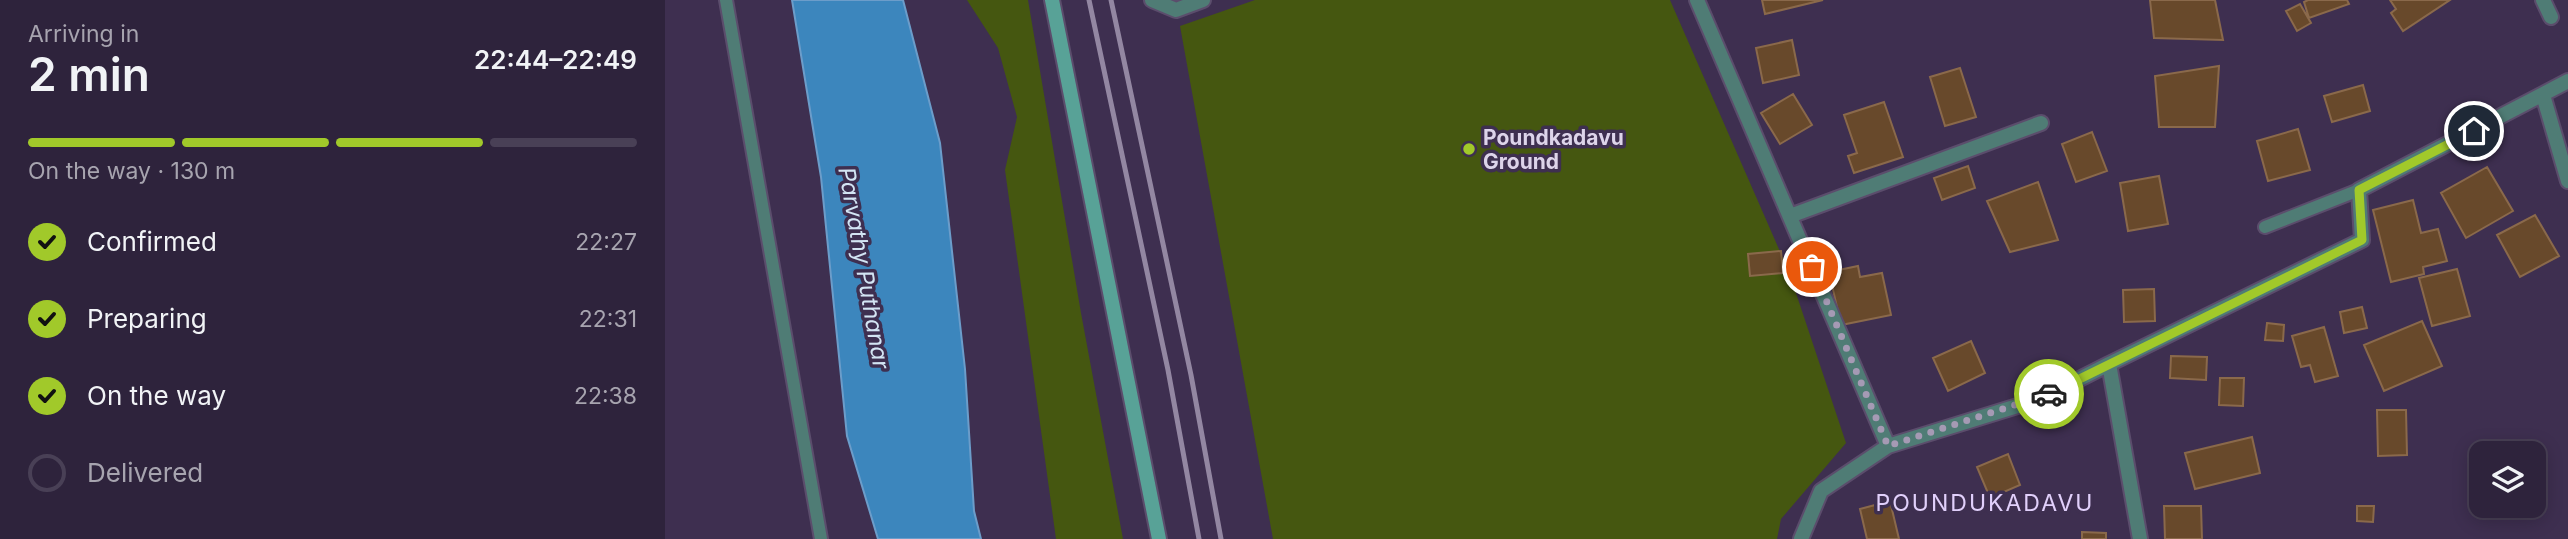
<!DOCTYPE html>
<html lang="en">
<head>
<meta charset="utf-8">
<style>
  :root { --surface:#2e233c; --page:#3a2f47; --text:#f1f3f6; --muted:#a7a4af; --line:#494056; --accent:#a1c92a }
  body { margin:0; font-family:Inter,sans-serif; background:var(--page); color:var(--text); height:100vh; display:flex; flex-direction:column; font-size:26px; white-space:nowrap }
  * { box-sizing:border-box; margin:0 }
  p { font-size:23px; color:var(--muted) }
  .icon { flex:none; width:38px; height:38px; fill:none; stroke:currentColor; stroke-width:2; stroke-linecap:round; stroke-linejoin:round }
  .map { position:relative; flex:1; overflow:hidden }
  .sheet { display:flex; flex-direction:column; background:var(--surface); width:665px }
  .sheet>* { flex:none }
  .tools { position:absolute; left:1804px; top:441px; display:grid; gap:14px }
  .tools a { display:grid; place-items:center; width:77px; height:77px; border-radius:14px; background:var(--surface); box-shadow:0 4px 18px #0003,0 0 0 2px var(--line); font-size:35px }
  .pin { position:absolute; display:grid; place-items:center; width:60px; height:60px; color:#fff; margin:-30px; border:4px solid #fff; border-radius:50%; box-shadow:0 2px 7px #0007 }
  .courier { position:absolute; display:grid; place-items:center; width:70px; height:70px; margin:-35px; border:5px solid #a1c92a; border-radius:50%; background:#fff; color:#222; box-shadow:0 2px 9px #0007 }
  .overview em { font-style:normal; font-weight:600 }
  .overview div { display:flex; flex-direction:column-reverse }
  .overview { display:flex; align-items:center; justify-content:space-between; height:119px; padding:0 28px }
  h1 { font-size:46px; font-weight:600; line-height:52px }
  .bar { display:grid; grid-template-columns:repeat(4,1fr); gap:10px 7px; align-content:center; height:84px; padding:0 28px }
  .bar i { height:9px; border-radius:5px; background:var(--line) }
  .bar .active { background:var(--accent) }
  .bar p { grid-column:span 4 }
  ol { padding:0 28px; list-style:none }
  li { display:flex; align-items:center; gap:21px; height:77px }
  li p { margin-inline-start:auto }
  li .icon { padding:7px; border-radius:50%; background:var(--accent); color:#111; stroke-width:4 }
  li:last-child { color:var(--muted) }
  li i { width:38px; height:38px; border:4px solid var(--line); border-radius:50% }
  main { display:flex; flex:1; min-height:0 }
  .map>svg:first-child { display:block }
  .green { fill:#455710 }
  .water { fill:#3c86bd; stroke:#6c9dca; stroke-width:2 }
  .building { fill:#68492b; stroke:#8a694b; stroke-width:2 }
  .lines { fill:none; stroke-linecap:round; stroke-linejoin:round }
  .service-casing { stroke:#5b4d6c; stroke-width:16 }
  .minor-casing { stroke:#5b4d6c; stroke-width:18 }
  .secondary-casing { stroke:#5b4d6c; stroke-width:18 }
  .service { stroke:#4f7c75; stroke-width:12 }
  .minor { stroke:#4f7c75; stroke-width:14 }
  .secondary { stroke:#58a297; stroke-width:14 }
  .rail { stroke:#9387a2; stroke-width:5 }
  .done { stroke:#a59ab4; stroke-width:7; stroke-dasharray:0 12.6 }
  .route { stroke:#a1c92a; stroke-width:9 }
  .poi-dot { fill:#a1c92a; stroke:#3e2f50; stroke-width:2.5 }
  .labels { text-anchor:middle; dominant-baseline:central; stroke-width:7; stroke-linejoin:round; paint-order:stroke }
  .poi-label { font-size:21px; font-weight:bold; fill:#ddd4ea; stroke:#3e2f50; text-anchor:start }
  .water-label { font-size:23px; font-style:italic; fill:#d3e5f4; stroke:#3e2f50 }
  .neighbourhood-label { font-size:23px; letter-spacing:2px; fill:#e1d0fb; stroke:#3e2f50 }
</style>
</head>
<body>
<main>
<section class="sheet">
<div class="overview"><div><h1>2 min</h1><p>Arriving in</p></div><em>22:44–22:49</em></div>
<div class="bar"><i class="active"></i><i class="active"></i><i class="active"></i><i></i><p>On the way · 130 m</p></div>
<ol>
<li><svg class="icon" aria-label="check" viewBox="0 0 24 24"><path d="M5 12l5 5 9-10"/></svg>Confirmed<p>22:27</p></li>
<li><svg class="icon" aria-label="check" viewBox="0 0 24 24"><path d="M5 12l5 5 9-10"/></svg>Preparing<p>22:31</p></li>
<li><svg class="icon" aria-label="check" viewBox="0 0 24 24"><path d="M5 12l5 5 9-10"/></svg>On the way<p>22:38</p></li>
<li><i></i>Delivered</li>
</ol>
</section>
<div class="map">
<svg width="1903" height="539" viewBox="0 0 1903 539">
  <rect width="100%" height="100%" fill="#3e2f50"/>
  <!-- green -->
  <path class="green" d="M302,0h61l53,313 42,226h-67l-51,-369 12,-53 -19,-69z
    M590,0h415l119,272 57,171 -65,76 -4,20h-504l-93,-513z"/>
  <!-- water -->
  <path class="water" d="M127,0h111l37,143 25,226 9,142 7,28h-103l-31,-103 -26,-259z"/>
  <!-- building -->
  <path class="building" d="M1097,0h61l-58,14z
    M1485,0h65l8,40 -69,-2z
    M1643,0h39l2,4 -40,14 -5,-16z
    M1725,0h60l-47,31 -12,-18 5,-4z
    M1635,4l11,19 -14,8 -11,-20z
    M1127,40l7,35 -36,8 -7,-35z
    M1554,66l-4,61h-56l-4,-51z
    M1295,68l16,49 -31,9 -15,-49z
    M1698,85l7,26 -38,11 -8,-26z
    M1128,94l19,31 -32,19 -19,-31z
    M1219,102l19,55 -49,16 -6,-17 9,-3 -13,-38z
    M1633,129l12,41 -42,11 -11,-40z
    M1427,132l15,39 -31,11 -14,-38z
    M1303,166l7,22 -33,12 -8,-22z
    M1822,167l26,44 -47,27 -25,-45z
    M1494,176l9,48 -40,7 -8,-48z
    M1373,182l20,58 -48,12 -23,-51z
    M1748,200l8,33 17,-4 9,32 -24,6 1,7 -33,8 -18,-72z
    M1870,215l24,41 -39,21 -23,-42z
    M1116,251l2,22 -33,3 -2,-22z
    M1193,266l2,11 22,-4 9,42 -50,10 -12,-53z
    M1792,269l13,47 -38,10 -13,-48z
    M1489,289l1,32 -31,1 -1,-32z
    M1697,307l5,21 -23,5 -4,-21z
    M1757,321l20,45 -58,25 -20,-46z
    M1602,323l17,2 -1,16 -18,-1z
    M1659,327l14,49 -23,6 -5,-17 -9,2 -9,-31z
    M1306,341l14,32 -37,18 -15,-33z
    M1506,356l36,1 -1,23 -36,-2z
    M1555,378h24l-1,28 -24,-1z
    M1712,410h29l1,45 -29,1z
    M1587,437l8,36 -65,16 -10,-36z
    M1343,454l12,31 -30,13 -13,-31z
    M1225,501l9,38h-32l-7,-30z
    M1499,506h37l1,33h-37z
    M1692,506h17l-1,16 -16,-1z
    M1417,532l24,1v6h-24z"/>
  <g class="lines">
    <defs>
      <path id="service" d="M61,0l95,539
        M1600,227l94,-37"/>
      <path id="minor" d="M487,0l24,10 27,-10
        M1032,0l191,446 152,-47 69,-35 31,175
        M1878,0l8,17
        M1878,95l25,86
        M1125,216l251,-93
        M1444,364l253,-124 -3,-50 209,-109
        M1136,539l20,-48 67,-45"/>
      <path id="secondary" d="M387,0l107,539"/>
    </defs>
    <!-- service casing -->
    <use href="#service" class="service-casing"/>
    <!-- minor casing -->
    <use href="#minor" class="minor-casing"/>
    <!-- secondary casing -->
    <use href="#secondary" class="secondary-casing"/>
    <!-- service -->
    <use href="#service" class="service"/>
    <!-- minor -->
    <use href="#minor" class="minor"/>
    <!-- secondary -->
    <use href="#secondary" class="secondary"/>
    <!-- rail -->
    <path class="rail" d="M424,0l79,370 31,169
      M446,0l80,375 30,164"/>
  </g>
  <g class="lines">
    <!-- done -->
    <path class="done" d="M1147,267l76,179 161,-52"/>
    <!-- route -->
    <path class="route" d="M1384,394l313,-154 -3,-50 115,-59"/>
  </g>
  <!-- markers -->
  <circle class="poi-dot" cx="804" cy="149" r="7"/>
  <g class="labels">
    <!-- poi labels -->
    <g class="poi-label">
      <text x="818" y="137">Poundkadavu<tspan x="818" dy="24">Ground</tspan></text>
    </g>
    <!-- water labels -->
    <g class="water-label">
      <text transform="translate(199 268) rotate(80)">Parvathy Puthanar</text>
    </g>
    <!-- neighbourhood labels -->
    <g class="neighbourhood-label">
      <text x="1320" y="503">POUNDUKADAVU</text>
    </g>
  </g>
</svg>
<div class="tools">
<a><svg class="icon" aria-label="layers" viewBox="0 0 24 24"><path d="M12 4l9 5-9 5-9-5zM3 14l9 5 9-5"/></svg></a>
</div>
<div class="pin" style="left:1147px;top:267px;background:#ea580c"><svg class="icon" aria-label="bag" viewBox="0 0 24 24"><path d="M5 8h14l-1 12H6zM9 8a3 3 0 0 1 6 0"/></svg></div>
<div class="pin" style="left:1809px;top:131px;background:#1f2937"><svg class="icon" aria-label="home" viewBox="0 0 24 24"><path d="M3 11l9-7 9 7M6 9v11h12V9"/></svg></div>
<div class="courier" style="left:1384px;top:394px"><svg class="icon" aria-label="car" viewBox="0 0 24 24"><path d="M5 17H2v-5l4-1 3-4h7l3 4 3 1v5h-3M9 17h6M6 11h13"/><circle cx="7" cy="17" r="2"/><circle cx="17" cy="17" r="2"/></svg></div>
</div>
</main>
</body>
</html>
